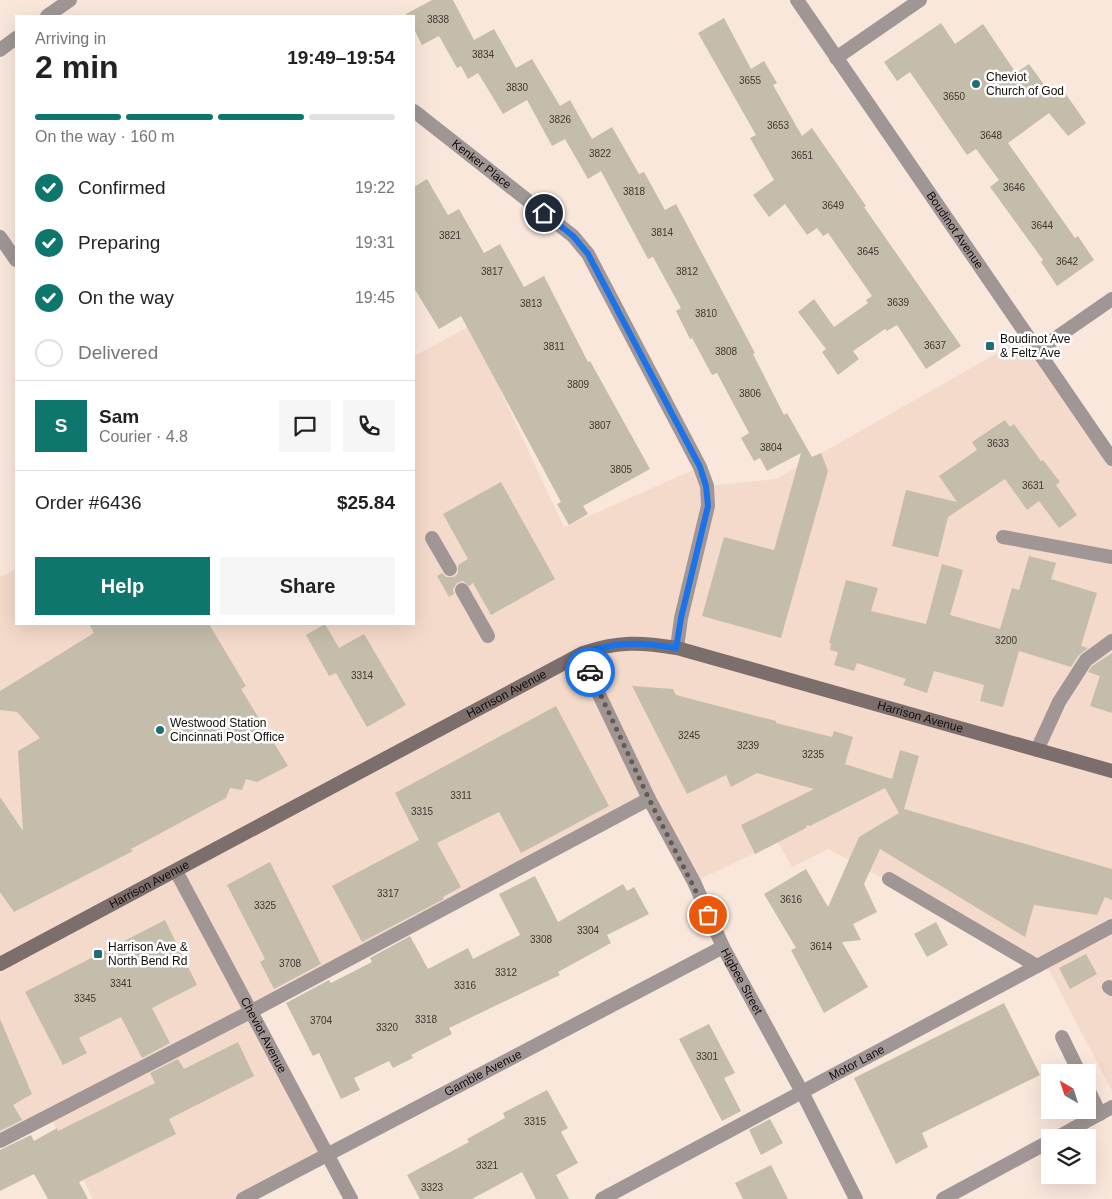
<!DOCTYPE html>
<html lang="en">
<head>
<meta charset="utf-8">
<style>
  :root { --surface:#fff; --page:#f6f6f6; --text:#222; --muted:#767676; --line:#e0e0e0; --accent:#0f766e }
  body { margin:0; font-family:Helvetica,sans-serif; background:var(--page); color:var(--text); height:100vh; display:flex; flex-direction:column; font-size:19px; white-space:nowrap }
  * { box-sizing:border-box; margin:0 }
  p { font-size:16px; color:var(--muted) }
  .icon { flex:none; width:28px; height:28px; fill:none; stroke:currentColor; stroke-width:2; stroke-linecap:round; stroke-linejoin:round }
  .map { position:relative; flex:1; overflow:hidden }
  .details { position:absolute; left:15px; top:15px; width:400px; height:610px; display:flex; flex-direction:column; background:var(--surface); border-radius:0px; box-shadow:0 5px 20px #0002 }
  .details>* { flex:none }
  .needle { width:32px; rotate:321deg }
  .controls { position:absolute; left:1041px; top:1064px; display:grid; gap:10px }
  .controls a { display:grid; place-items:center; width:55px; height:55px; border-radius:0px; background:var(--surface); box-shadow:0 5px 20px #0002; font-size:25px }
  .pin { position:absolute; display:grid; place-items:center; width:42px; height:42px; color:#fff; margin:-21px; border:2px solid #fff; border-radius:50%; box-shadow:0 1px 5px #0007 }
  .courier { position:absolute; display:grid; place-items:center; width:50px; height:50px; margin:-25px; border:4px solid #1a73e8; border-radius:50%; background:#fff; color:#222; box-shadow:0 1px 6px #0007 }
  .headline em { font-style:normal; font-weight:600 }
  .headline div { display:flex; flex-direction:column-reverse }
  .headline { display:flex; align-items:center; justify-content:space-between; height:85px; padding:0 20px }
  h1 { font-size:32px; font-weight:600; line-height:38px }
  .bar { display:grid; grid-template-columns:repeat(4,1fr); gap:8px 5px; align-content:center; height:60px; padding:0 20px }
  .bar i { height:6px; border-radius:4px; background:var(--line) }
  .bar .on { background:var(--accent) }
  .bar p { grid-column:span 4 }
  .line { display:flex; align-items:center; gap:12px; padding:0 20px; border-top:1px solid var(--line) }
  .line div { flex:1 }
  .round { display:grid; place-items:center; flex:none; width:52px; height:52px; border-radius:0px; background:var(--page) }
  ol { padding:0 20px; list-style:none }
  li { display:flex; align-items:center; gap:15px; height:55px }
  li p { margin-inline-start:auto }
  li .icon { padding:5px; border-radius:50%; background:var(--accent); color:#fff; stroke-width:4 }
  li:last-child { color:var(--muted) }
  li i { width:28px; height:28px; border:2px solid var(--line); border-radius:50% }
  .cta { display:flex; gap:10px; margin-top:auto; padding:10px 20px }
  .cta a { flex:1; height:58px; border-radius:0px; background:var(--accent); color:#fff; font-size:20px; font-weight:600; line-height:58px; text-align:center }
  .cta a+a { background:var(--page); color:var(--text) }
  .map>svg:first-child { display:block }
  .built { fill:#f4daca }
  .building { fill:#c5bdab }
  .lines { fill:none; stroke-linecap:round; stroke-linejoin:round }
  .service { stroke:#a09696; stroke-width:14 }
  .minor { stroke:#a09696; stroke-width:14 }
  .tertiary { stroke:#a09696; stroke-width:14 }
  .secondary { stroke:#7c6e6d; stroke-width:14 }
  .done { stroke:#645953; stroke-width:5; stroke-dasharray:0 9 }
  .route { stroke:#1a73e8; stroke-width:6 }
  .poi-dot { fill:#226c76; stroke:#fff; stroke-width:2 }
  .labels { text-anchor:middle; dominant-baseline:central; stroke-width:5; stroke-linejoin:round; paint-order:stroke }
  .number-label { font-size:10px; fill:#403932 }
  .poi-label { font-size:12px; fill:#130d09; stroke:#fff; text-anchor:start }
  .street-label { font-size:12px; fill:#130d09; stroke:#fff }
</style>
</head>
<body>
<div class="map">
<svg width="1112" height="1199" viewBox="0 0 1112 1199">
  <rect width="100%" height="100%" fill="#fae7dc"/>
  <!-- built -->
  <path class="built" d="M470,326l94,201 136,-60 7,19 69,-7 251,-143 85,123v632l-63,-121 -220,-121 -37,18 -14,-25 -84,40 -46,-83 -396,212 76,143 -85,45h-150l-44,-85 -49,27v-566l1,2 15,-8v55h398v-268z"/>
  <!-- building -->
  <path class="building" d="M432,0h21l21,40 20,-11 22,39 16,-9 28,47 10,-6 22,39 20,-12 27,47 5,-2 21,38 11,-6 79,149 -2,1 31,61 3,-2 25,44 9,-4 7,18 -47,167 -79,-22 22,-79 50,13 27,-97 -34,18 -7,-13 -6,3 -13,-23 8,-5 -32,-60 -5,2 -20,-37 -2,1 -14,-28 5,-3 -28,-51 -5,2 -47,-88 -13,8 -23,-40 -13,7 -25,-46 -24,14 -25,-41 -10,6 -7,-13 -4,2 -18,-32 -17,9 -8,-16v-13h-7l-1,-2z
    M724,18l27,51 13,-8 13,22 -4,2 29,51 10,-8 54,78 -2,1 97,139 -35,23 -29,-44 -10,6 -2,-2 -32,22 6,8 -21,16 -16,-23 4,-3 -28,-37 16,-13 20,28 34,-24 -2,-3 6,-4 -44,-63 -5,3 -6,-8 -10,7 -22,-31 -16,13 -16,-22 21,-15 -24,-42 6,-3 -58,-102z
    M941,23l14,21 28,-20 33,49 13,-9 24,33 10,-7 23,33 -18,13 -19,-23 -41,30 67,95 3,-2 16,24 -37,26 -16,-24 2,-2 -53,-73 9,-7 -23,-31 -9,6 -57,-83 -13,9 -13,-19z
    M427,179l21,36 11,-6 25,44 16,-9 24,43 20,-11 44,86 2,-1 60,108 -67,37 5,8 -19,11 -12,-21 4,-2 -100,-186 -22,13 -25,-41v-101z
    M1005,420l5,7 4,-3 27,37 2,-1 17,22 -4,3 21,30 -18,13 -20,-27 -12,9 -22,-31 -57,38 -10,40 -46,-11 14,-56 51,12 -18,-26 38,-26 -5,-8z
    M501,482l54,97 -64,36 -18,-32 -4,3 -6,-5 -6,2 -4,6 1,5 -5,3 -12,-21 5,-3 4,4h8l4,-4v-8l10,-6 -25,-45z
    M1029,556l27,7 -5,16 46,14 -16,53 7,2 -9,7 -8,12 -52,-16 -16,56 -23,-6 4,-16 -50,-14 -7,22 -24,-8 3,-6 -49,-16 -3,8 -20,-6 4,-13 -8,-2 1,-7h-2l17,-63 32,8 -7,23 55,13 16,-60 21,6 -13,45 50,14 12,-41 7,2z
    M89,624h120l37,62 -5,3 47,77 -31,16 -11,-3 -4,11 -12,-2 -4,10 -95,51 2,2 -119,61 -14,-20v-95l23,34 -5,-80 22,-13 -23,-26 -17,-2v-19l94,-58z
    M325,624l14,24 25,-14 42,71 -39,22 -31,-54 -7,3 -23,-41z
    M1112,653v60l-22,-7 10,-30 -12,-4 4,-6z
    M632,686l41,3 3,6 100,26v2l56,14 2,-6 19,6 -8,27 47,15 8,-29 19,6 -15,53 208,60v31l-7,-3 -8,18 -63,-10 -9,32 -145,-88 -16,35 13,28 -24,12 8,16 -19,2 26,45 -44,26 -33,-63 5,-2 -32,-54 42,-25 22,38 31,-70 40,-24 -14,-25 -75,38 -3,-1 -1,3 -51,26 -14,-29 73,-36 -57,-16 -26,14 -5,-12 -39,19z
    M556,706l53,100 -88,47 -22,-41 -62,31 24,44 -18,10 1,2 -82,43 -30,-56 87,-46 -24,-47z
    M270,862l51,102 -47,25 -14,-27 5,-3 -38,-74z
    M535,876l23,46 65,-38 4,7 7,-4 15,27 -42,21 4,8 -53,29 2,3 -111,53 3,6 -41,21 2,3 -20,10 -4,-7 -35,17 6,12 -19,9 -22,-46 -6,3 -27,-53 43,-23 2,3 41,-21 -2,-4 40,-22 18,33 40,-21 5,11 47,-24 -21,-41z
    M165,920l32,65 -45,23 18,35 -28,15 -21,-41 -42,21 8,15 -24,12 -38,-73z
    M936,922l12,23 -21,12 -13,-23z
    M1086,954l11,20 -27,15 -11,-21z
    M1004,1003l36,72 -118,58 6,14 -32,17 -42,-86z
    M0,1019l32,75 -19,11 9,15 -22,11z
    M709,1024l26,49 -11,5 17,33 -19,10 -43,-82z
    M238,1042l16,34 -85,43 7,15 -97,48 9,17h-40l-14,-25 -34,17v-41l31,-15 3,6 23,-13 1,3 97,-48 -5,-10 28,-14 6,10z
    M547,1090l21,38 -7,4 17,31 -22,12 13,24h-33l-14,-27 -50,27h-52l-13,-24 62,-33 -2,-3 38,-21 -2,-5z
    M770,1119l13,24 -22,12 -12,-25z
    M771,1165l17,34h-45l-8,-16z"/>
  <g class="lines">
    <!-- service -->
    <g class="service">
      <path d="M1003,537l109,20"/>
      <path d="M432,538l18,31"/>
      <path d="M462,590l26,46"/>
      <path d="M1037,750l22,-48 27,-42 26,-19"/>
      <path d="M889,879l148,87"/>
      <path d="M1109,987l3,2"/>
      <path d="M1062,1037l17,35"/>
      <path d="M1088,1089l12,25"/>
      <path d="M0,1141l252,-130 397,-212"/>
      <path id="s1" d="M602,1199l510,-273"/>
    </g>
    <!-- minor -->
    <g class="minor">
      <path d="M47,16l23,-16"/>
      <path d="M0,50l16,-12"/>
      <path d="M836,58l84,-58"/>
      <path id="s2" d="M414,111l159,125 15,18 112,213 7,19 1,20 -27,112 -4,30"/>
      <path d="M0,237l16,23"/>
      <path d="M1037,351l75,-52"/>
      <path id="s3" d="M583,653l12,33 54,113 45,83 29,65 79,145 54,107"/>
      <path id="s4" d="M176,871l175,328"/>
      <path d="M1056,1138l56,-31"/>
      <path id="s5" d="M243,1199l480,-252"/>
      <path d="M943,1199l107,-58"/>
    </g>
    <!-- tertiary -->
    <path class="tertiary" id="s6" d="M797,0l315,459"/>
    <!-- secondary -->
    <path class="secondary" id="s7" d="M0,964l583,-311c35,-12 58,-11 94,-5l435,123"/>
  </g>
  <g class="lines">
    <!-- done -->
    <path class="done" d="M590,672l59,127 59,116"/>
    <!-- route -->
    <path class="route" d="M544,213l29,23 15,18 112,213 6,19 2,20 -27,112 -5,30c-35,-6 -58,-7 -93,5l7,19"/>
  </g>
  <!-- markers -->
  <g class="poi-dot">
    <circle cx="976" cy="84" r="5"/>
    <rect x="985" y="341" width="10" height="10" rx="2.5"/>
    <circle cx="160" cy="730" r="5"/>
    <rect x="93" y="949" width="10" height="10" rx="2.5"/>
  </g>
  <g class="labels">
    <!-- number labels -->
    <g class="number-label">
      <text x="438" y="19">3838</text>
      <text x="483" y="54">3834</text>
      <text x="750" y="80">3655</text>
      <text x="517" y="87">3830</text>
      <text x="954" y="96">3650</text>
      <text x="560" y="119">3826</text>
      <text x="778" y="125">3653</text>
      <text x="991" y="135">3648</text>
      <text x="600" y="153">3822</text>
      <text x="802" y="155">3651</text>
      <text x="1014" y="187">3646</text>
      <text x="634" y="191">3818</text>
      <text x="833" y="205">3649</text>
      <text x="1042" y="225">3644</text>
      <text x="662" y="232">3814</text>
      <text x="450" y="235">3821</text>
      <text x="868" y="251">3645</text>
      <text x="1067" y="261">3642</text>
      <text x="492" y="271">3817</text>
      <text x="687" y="271">3812</text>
      <text x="898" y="302">3639</text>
      <text x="531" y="303">3813</text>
      <text x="706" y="313">3810</text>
      <text x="935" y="345">3637</text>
      <text x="554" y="346">3811</text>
      <text x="726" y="351">3808</text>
      <text x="578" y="384">3809</text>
      <text x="750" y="393">3806</text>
      <text x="600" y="425">3807</text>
      <text x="998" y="443">3633</text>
      <text x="771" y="447">3804</text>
      <text x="621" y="469">3805</text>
      <text x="1033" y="485">3631</text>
      <text x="1006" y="640">3200</text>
      <text x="362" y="675">3314</text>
      <text x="689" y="735">3245</text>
      <text x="748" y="745">3239</text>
      <text x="813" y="754">3235</text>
      <text x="461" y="795">3311</text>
      <text x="422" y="811">3315</text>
      <text x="388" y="893">3317</text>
      <text x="791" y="899">3616</text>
      <text x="265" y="905">3325</text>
      <text x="588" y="930">3304</text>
      <text x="541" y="939">3308</text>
      <text x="821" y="946">3614</text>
      <text x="290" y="963">3708</text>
      <text x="506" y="972">3312</text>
      <text x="121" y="983">3341</text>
      <text x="465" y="985">3316</text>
      <text x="85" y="998">3345</text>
      <text x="426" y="1019">3318</text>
      <text x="321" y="1020">3704</text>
      <text x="387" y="1027">3320</text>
      <text x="707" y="1056">3301</text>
      <text x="535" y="1121">3315</text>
      <text x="487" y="1165">3321</text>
      <text x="432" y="1187">3323</text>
    </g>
    <!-- poi labels -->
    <g class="poi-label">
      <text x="986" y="77">Cheviot<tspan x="986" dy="14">Church of God</tspan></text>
      <text x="1000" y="339">Boudinot Ave<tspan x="1000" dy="14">&amp; Feltz Ave</tspan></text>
      <text x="170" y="723">Westwood Station<tspan x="170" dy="14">Cincinnati Post Office</tspan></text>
      <text x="108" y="947">Harrison Ave &amp;<tspan x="108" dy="14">North Bend Rd</tspan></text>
    </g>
    <!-- street labels -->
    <g class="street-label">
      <text stroke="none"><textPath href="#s2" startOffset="86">Kenker Place</textPath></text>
      <text stroke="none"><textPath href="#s6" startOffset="279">Boudinot Avenue</textPath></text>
      <text stroke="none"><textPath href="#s7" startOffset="574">Harrison Avenue</textPath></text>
      <text stroke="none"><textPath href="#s7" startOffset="1009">Harrison Avenue</textPath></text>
      <text stroke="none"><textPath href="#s7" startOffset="169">Harrison Avenue</textPath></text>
      <text stroke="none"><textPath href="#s3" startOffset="365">Higbee Street</textPath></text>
      <text stroke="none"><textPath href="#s4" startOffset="186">Cheviot Avenue</textPath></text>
      <text stroke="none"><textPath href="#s1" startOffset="289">Motor Lane</textPath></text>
      <text stroke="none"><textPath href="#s5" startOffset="271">Gamble Avenue</textPath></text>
    </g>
  </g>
</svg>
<div class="controls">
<a><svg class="needle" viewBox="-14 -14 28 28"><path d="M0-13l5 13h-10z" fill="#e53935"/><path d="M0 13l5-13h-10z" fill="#767676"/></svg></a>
<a><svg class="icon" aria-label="layers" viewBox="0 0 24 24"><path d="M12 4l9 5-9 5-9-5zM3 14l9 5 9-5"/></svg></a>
</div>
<div class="pin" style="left:708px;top:915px;background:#ea580c"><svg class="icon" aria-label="bag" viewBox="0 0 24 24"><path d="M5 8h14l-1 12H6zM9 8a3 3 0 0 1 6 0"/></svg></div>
<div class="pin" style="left:544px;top:213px;background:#1f2937"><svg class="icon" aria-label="home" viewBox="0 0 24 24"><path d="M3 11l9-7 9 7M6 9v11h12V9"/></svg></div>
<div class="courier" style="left:590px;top:672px"><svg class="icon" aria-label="car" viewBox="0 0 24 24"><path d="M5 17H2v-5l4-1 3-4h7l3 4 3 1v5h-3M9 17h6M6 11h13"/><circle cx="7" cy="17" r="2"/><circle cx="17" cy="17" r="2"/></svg></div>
<section class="details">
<div class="headline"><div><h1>2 min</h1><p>Arriving in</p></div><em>19:49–19:54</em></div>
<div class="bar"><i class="on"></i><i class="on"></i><i class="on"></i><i></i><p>On the way · 160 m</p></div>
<ol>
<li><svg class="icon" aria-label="check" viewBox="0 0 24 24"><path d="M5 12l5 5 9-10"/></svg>Confirmed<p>19:22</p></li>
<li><svg class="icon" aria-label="check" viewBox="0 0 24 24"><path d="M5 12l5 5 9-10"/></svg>Preparing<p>19:31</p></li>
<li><svg class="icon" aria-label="check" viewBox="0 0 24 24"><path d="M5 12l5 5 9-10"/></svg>On the way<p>19:45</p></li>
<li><i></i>Delivered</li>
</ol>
<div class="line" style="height:90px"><b class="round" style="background:var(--accent);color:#fff">S</b><div><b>Sam</b><p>Courier · 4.8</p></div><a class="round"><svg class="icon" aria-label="chat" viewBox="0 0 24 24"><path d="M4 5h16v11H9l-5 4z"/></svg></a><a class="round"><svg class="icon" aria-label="phone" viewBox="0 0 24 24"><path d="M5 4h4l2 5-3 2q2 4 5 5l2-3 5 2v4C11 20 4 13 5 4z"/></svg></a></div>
<div class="line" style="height:65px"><div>Order #6436</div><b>$25.84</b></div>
<div class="cta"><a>Help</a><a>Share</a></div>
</section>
</div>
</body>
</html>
